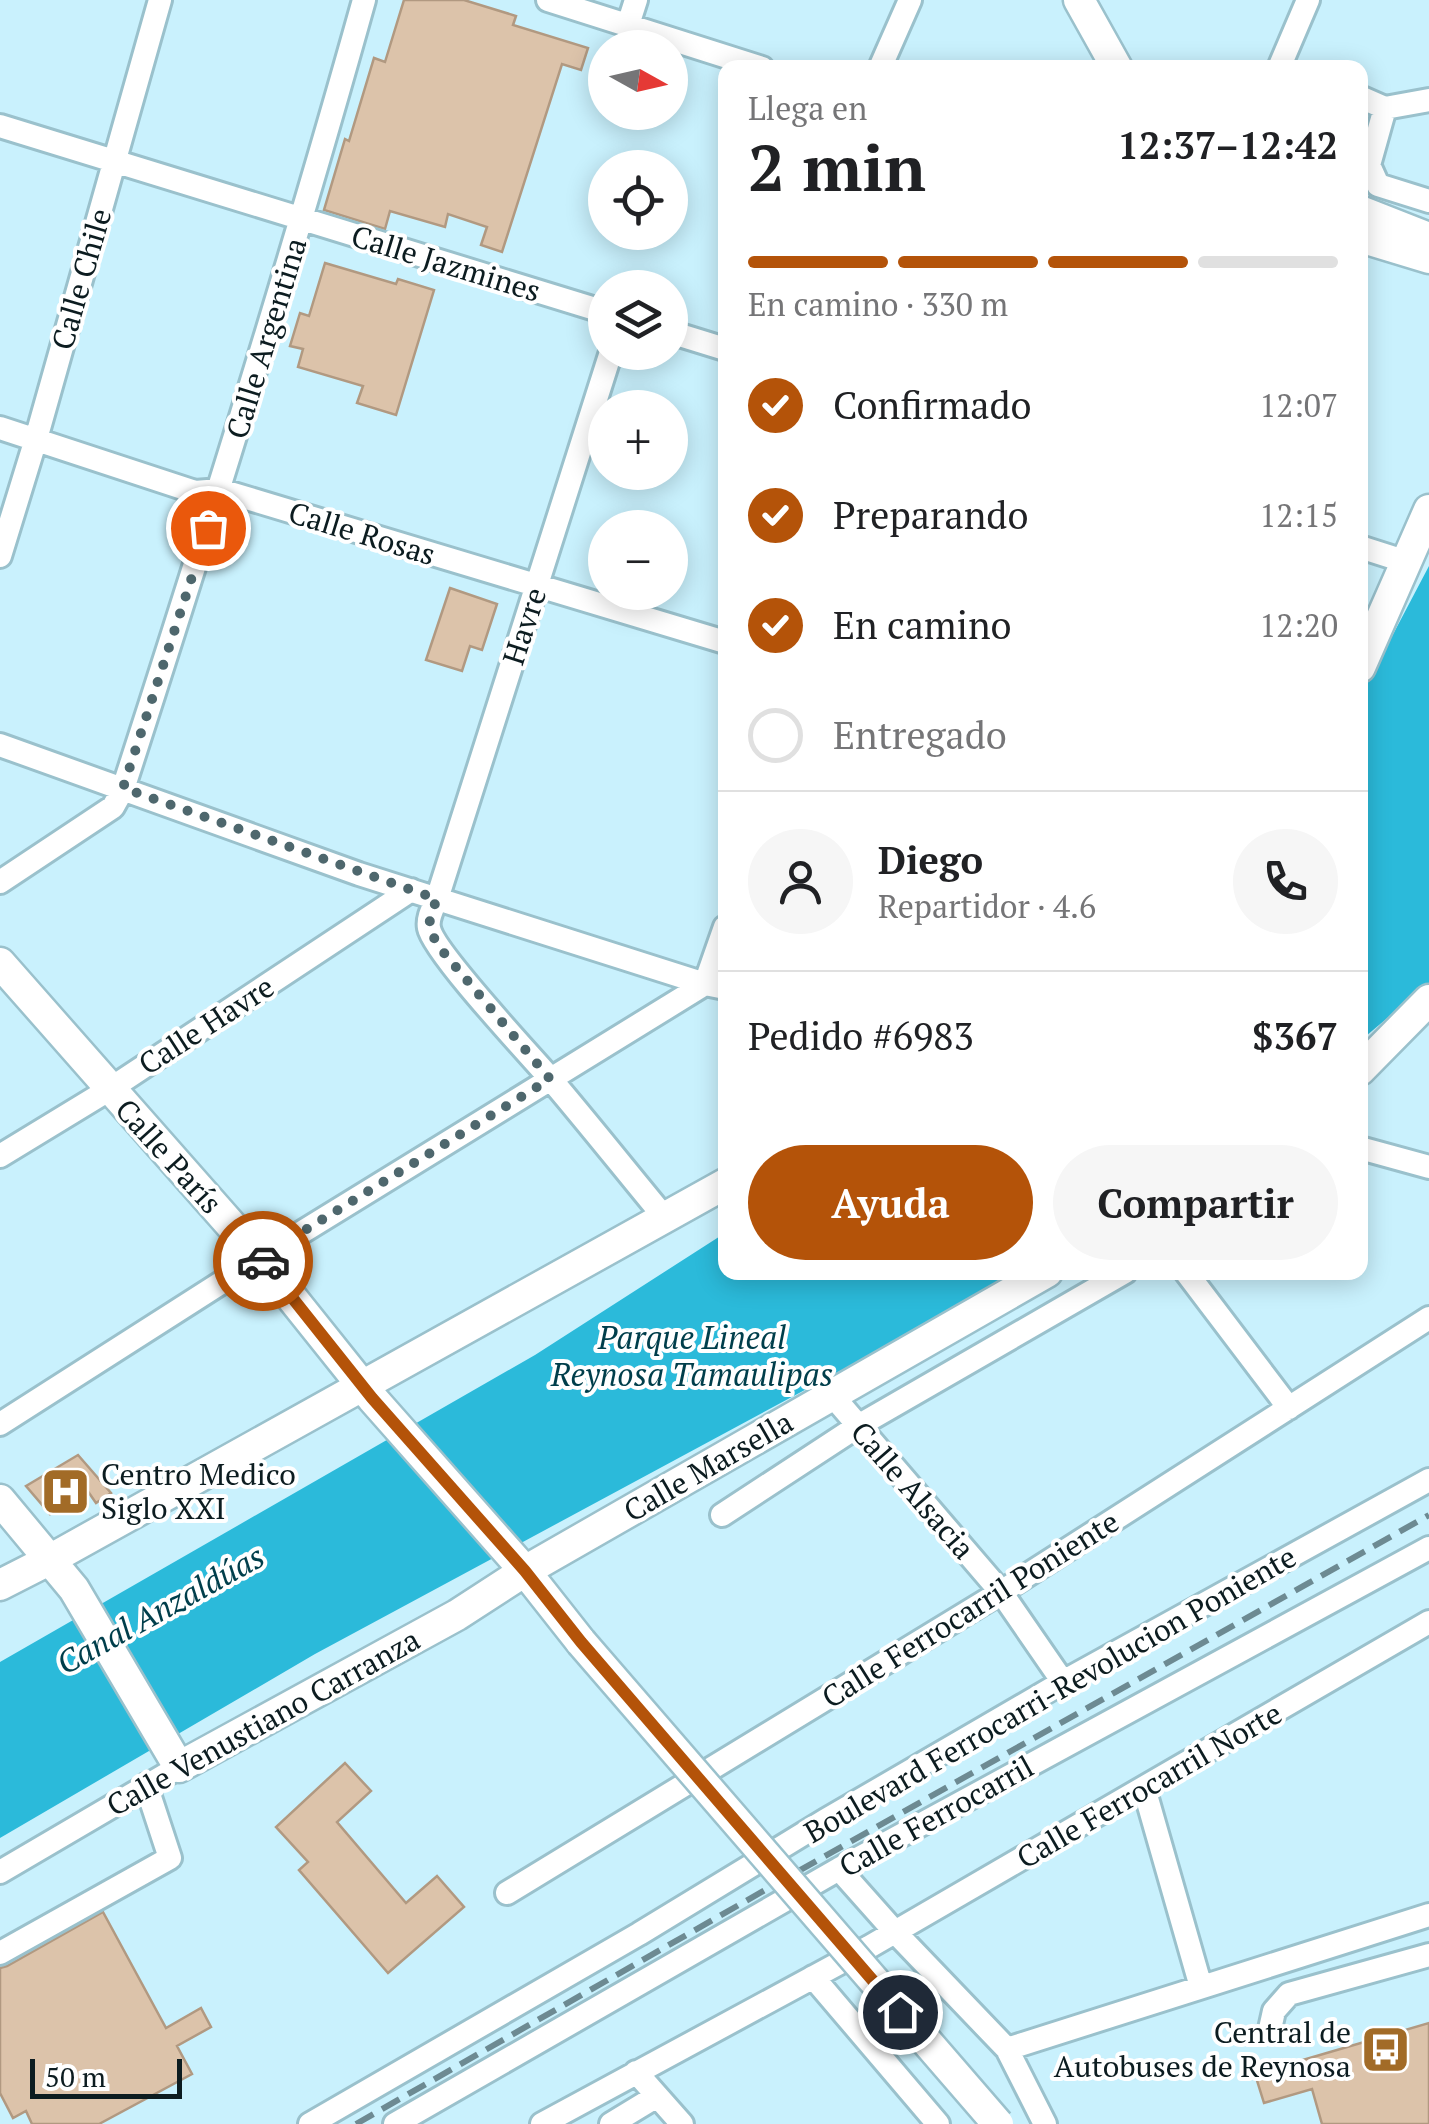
<!DOCTYPE html>
<html lang="es">
<head>
<meta charset="utf-8">
<style>
  :root { --surface:#fff; --page:#f6f6f6; --text:#202124; --muted:#757577; --line:#e0e0e0; --accent:#b45309 }
  body { margin:0; font-family:"PT Serif",serif; background:var(--page); color:var(--text); height:100vh; display:flex; flex-direction:column; font-size:38px; white-space:nowrap }
  * { box-sizing:border-box; margin:0 }
  p { font-size:32px; color:var(--muted) }
  .icon { flex:none; width:55px; height:55px; fill:none; stroke:currentColor; stroke-width:2; stroke-linecap:round; stroke-linejoin:round }
  .map { position:relative; flex:1; overflow:hidden }
  .side { position:absolute; left:718px; top:60px; width:650px; height:1220px; display:flex; flex-direction:column; background:var(--surface); border-radius:20px; box-shadow:0 5px 25px #0003 }
  .side>* { flex:none }
  .needle { width:65px; rotate:98deg }
  .tools { position:absolute; left:588px; top:30px; display:grid; gap:20px }
  .tools a { display:grid; place-items:center; width:100px; height:100px; border-radius:50%; background:var(--surface); box-shadow:0 5px 25px #0003; font-size:50px }
  .scale { position:absolute; left:30px; bottom:25px; width:152px; box-sizing:border-box; padding-left:10px; border:5px solid #0c1c20; border-top:0; font-size:28px; line-height:35px; white-space:nowrap; color:#0c1c20; -webkit-text-stroke:8px #fff; paint-order:stroke }
  .pin { position:absolute; display:grid; place-items:center; width:85px; height:85px; color:#fff; margin:-42px; border:5px solid #fff; border-radius:50%; box-shadow:0 2px 10px #0007 }
  .courier { position:absolute; display:grid; place-items:center; width:100px; height:100px; margin:-50px; border:8px solid #b45309; border-radius:50%; background:#fff; color:#222; box-shadow:0 2px 12px #0007 }
  .head em { font-style:normal; font-weight:600 }
  .head div { display:flex; flex-direction:column-reverse }
  .head { display:flex; align-items:center; justify-content:space-between; height:170px; padding:0 30px }
  h1 { font-size:65px; font-weight:600; line-height:75px }
  .bar { display:grid; grid-template-columns:repeat(4,1fr); gap:15px 10px; align-content:center; height:120px; padding:0 30px }
  .bar i { height:12px; border-radius:8px; background:var(--line) }
  .bar .active { background:var(--accent) }
  .bar p { grid-column:span 4 }
  .line { display:flex; align-items:center; gap:25px; padding:0 30px; border-top:2px solid var(--line) }
  .line div { flex:1 }
  .round { display:grid; place-items:center; flex:none; width:105px; height:105px; border-radius:52px; background:var(--page) }
  ol { padding:0 30px; list-style:none }
  li { display:flex; align-items:center; gap:30px; height:110px }
  li p { margin-inline-start:auto }
  li .icon { padding:10px; border-radius:50%; background:var(--accent); color:#fff; stroke-width:4 }
  li:last-child { color:var(--muted) }
  li i { width:55px; height:55px; border:5px solid var(--line); border-radius:50% }
  .cta { display:flex; gap:20px; margin-top:auto; padding:20px 30px }
  .cta a { flex:1; height:115px; border-radius:60px; background:var(--accent); color:#fff; font-size:40px; font-weight:600; line-height:115px; text-align:center }
  .cta a+a { background:var(--page); color:var(--text) }
  .map>svg:first-child { display:block }
  .water { fill:#2bbada }
  .building { fill:#dcc3aa; stroke:#b19981; stroke-width:2.5 }
  .lines { fill:none; stroke-linecap:round; stroke-linejoin:round }
  .minor-casing { stroke:#9ac1cc; stroke-width:28 }
  .major-casing { stroke:#9ac1cc; stroke-width:35 }
  .minor { stroke:#fff; stroke-width:22 }
  .major { stroke:#fff; stroke-width:30 }
  .rail { stroke:#6d8a92; stroke-width:6; stroke-dasharray:20 10; stroke-linecap:butt }
  .major-bridge-casing { stroke:#9ac1cc; stroke-width:35; stroke-linecap:butt }
  .major-bridge { stroke:#fff; stroke-width:30 }
  .done { stroke:#4e676d; stroke-width:10; stroke-dasharray:0 18 }
  .route { stroke:#b45309; stroke-width:12 }
  .labels { text-anchor:middle; dominant-baseline:central; stroke-width:8; stroke-linejoin:round; paint-order:stroke }
  .street-label { font-size:30px; fill:#0c1c20; stroke:#fff }
  .poi-label { font-size:30px; fill:#0c1c20; stroke:#fff; text-anchor:start }
  .water-label { font-size:32px; font-style:italic; fill:#003e4b; stroke:#fff }
</style>
</head>
<body>
<div class="map">
<svg width="1429" height="2124" viewBox="0 0 1429 2124">
  <rect width="100%" height="100%" fill="#c9f1fd"/>
  <!-- water -->
  <path class="water" d="M1429,566v417l-69,58v-344z
    M725,1233v39l297,1 -707,381 -315,184v-176l535,-307z"/>
  <!-- building -->
  <path class="building" d="M404,0h60l52,16 -3,9 75,23 -7,22 -19,-6 -60,188 -21,-7 6,-18 -39,-13 -3,13 -55,-16 -5,18 -61,-19 21,-71 4,2 25,-83 11,4z
    M325,263l71,21 2,-5 36,11 -38,125 -39,-12 6,-17 -65,-19 5,-18 -13,-3 10,-33 9,3z
    M450,588l47,16 -15,46 -12,-4 -8,25 -36,-11z
    M78,1455l33,38 -15,10 -9,-13 -37,24 -24,-28z
    M345,1763l26,28 -34,31 69,81 31,-27 27,31 -76,66 -89,-103 9,-8 -32,-35z
    M103,1912l63,116 35,-20 10,19 -34,19 15,28 -93,50h-67l-6,-13 -13,7 -13,-25v-125l7,-2z
    M1429,2023v101h-107l-10,-35 -48,14 -9,-29z"/>
  <g class="lines">
    <defs>
      <path id="minor" d="M548,0l214,68
        M628,25l8,-25
        M880,68l30,-68
        M1279,68l29,-68
        M1360,97l25,11 44,-8
        M1385,108l-16,57 9,20 51,16
        M0,126l605,186
        M670,332l55,17
        M611,352l-174,547c-4,9 -10,19 -8,29 4,23 98,124 119,148 40,47 78,95 117,142
        M0,428l195,64 25,-2 505,152
        M1360,547l47,15
        M0,556l36,-117 124,-439
        M0,745l359,129 346,110 20,4
        M0,882l113,-75 10,-18c85,-262 167,-524 241,-789
        M705,984l20,-57
        M1360,1148l69,19
        M0,1156l110,-67 301,-199
        M1186,1272l103,136
        M832,1395l169,197 62,90
        M0,1424l260,-166 445,-274
        M722,1515l136,-89 267,-154
        M1144,1788l57,199
        M839,1869l56,63 112,117 38,75
        M0,1872l179,-105
        M507,1893l494,-301 428,-274
        M0,1953l170,-95 -24,-73
        M813,1977l125,147
        M1270,2029l4,-18 15,-17 140,-39
        M1007,2049l422,-134
        M636,2072l46,52
        M310,2124l329,-190 187,-114 237,-138 366,-202
        M395,2124l444,-255 590,-321
        M542,2124l327,-177 560,-325
        M611,2124l46,-28"/>
      <path id="major" d="M1079,0l38,68
        M1360,211l69,27
        M1360,237l69,21
        M1360,667l69,-157
        M0,963l260,295 112,140 153,173 56,71
        M1360,1070l69,-70
        M0,1500l74,89 105,178 278,-152 68,-44 522,-299
        M0,1585l51,-26 674,-375"/>
    </defs>
    <!-- minor casing -->
    <use href="#minor" class="minor-casing"/>
    <!-- major casing -->
    <use href="#major" class="major-casing"/>
    <!-- minor -->
    <use href="#minor" class="minor"/>
    <!-- major -->
    <use href="#major" class="major"/>
    <!-- rail -->
    <path class="rail" d="M356,2124l416,-238 657,-371"/>
    <defs>
      <path id="major-bridge" d="M581,1642l417,482"/>
    </defs>
    <!-- major-bridge casing -->
    <use href="#major-bridge" class="major-bridge-casing"/>
    <!-- major-bridge -->
    <use href="#major-bridge" class="major-bridge"/>
  </g>
  <g class="lines">
    <!-- done -->
    <path class="done" d="M208,528l-85,260 314,111c-10,23 -10,27 2,48l111,132 -290,179 3,3"/>
    <!-- route -->
    <path class="route" d="M263,1261l109,137 153,173 56,71 319,370"/>
  </g>
  <!-- icons -->
  <defs>
    <symbol id="hospital-square" viewBox="-11 -11 22 22"><rect x="-9" y="-9" width="18" height="18" rx="4" fill="#a26b27" stroke="#fff"/><path d="M-5-5h3v3.5h4V-5h3V5h-3V1.5h-4V5h-3Z" fill="#fff"/></symbol>
    <symbol id="bus-square" viewBox="-11 -11 22 22"><rect x="-9" y="-9" width="18" height="18" rx="4" fill="#a26b27" stroke="#fff"/><path d="M-5-6H5V4H4V6H2V4H-2V6H-4V4H-5ZM-3.5-4V0h7V-4ZM-3.5 1.2v1.5H-2V1.2ZM2 1.2v1.5H3.5V1.2Z" fill="#fff"/></symbol>
  </defs>
  <g fill-rule="evenodd">
    <use href="#hospital-square" x="38" y="1464" width="55" height="55"/>
    <use href="#bus-square" x="1358" y="2022" width="55" height="55"/>
  </g>
  <g class="labels">
    <!-- street labels -->
    <g class="street-label">
      <text transform="translate(446 263) rotate(17)">Calle Jazmines</text>
      <text transform="translate(81 279) rotate(-74)">Calle Chile</text>
      <text transform="translate(266 338) rotate(-73)">Calle Argentina</text>
      <text transform="translate(362 533) rotate(17)">Calle Rosas</text>
      <text transform="translate(524 626) rotate(-72)">Havre</text>
      <text transform="translate(206 1025) rotate(-33)">Calle Havre</text>
      <text transform="translate(169 1156) rotate(48)">Calle París</text>
      <text transform="translate(708 1466) rotate(-30)">Calle Marsella</text>
      <text transform="translate(913 1490) rotate(49)">Calle Alsacia</text>
      <text transform="translate(970 1609) rotate(-32)">Calle Ferrocarril Poniente</text>
      <text transform="translate(1050 1694) rotate(-30)">Boulevard Ferrocarri-Revolucion Poniente</text>
      <text transform="translate(263 1722) rotate(-29)">Calle Venustiano Carranza</text>
      <text transform="translate(1149 1785) rotate(-30)">Calle Ferrocarril Norte</text>
      <text transform="translate(936 1816) rotate(-29)">Calle Ferrocarril</text>
    </g>
    <!-- poi labels -->
    <g class="poi-label">
      <text x="101" y="1474">Centro Medico<tspan x="101" dy="34">Siglo XXI</tspan></text>
      <text x="1351" y="2032" text-anchor="end">Central de<tspan x="1351" dy="34">Autobuses de Reynosa</tspan></text>
    </g>
    <!-- water labels -->
    <g class="water-label">
      <text x="692" y="1337">Parque Lineal<tspan x="692" dy="37">Reynosa Tamaulipas</tspan></text>
      <text transform="translate(160 1609) rotate(-29)">Canal Anzaldúas</text>
    </g>
  </g>
</svg>
<div class="tools">
<a><svg class="needle" viewBox="-14 -14 28 28"><path d="M0-13l5 13h-10z" fill="#e53935"/><path d="M0 13l5-13h-10z" fill="#757577"/></svg></a>
<a><svg class="icon" aria-label="locate" viewBox="0 0 24 24"><circle cx="12" cy="12" r="6"/><path d="M12 2v4M12 18v4M2 12h4M18 12h4"/></svg></a>
<a><svg class="icon" aria-label="layers" viewBox="0 0 24 24"><path d="M12 4l9 5-9 5-9-5zM3 14l9 5 9-5"/></svg></a>
<a>+</a>
<a>−</a>
</div>
<div class="scale">50 m</div>
<div class="pin" style="left:208px;top:528px;background:#ea580c"><svg class="icon" aria-label="bag" viewBox="0 0 24 24"><path d="M5 8h14l-1 12H6zM9 8a3 3 0 0 1 6 0"/></svg></div>
<div class="pin" style="left:900px;top:2012px;background:#1f2937"><svg class="icon" aria-label="home" viewBox="0 0 24 24"><path d="M3 11l9-7 9 7M6 9v11h12V9"/></svg></div>
<div class="courier" style="left:263px;top:1261px"><svg class="icon" aria-label="car" viewBox="0 0 24 24"><path d="M5 17H2v-5l4-1 3-4h7l3 4 3 1v5h-3M9 17h6M6 11h13"/><circle cx="7" cy="17" r="2"/><circle cx="17" cy="17" r="2"/></svg></div>
<section class="side">
<div class="head"><div><h1>2 min</h1><p>Llega en</p></div><em>12:37–12:42</em></div>
<div class="bar"><i class="active"></i><i class="active"></i><i class="active"></i><i></i><p>En camino · 330 m</p></div>
<ol>
<li><svg class="icon" aria-label="check" viewBox="0 0 24 24"><path d="M5 12l5 5 9-10"/></svg>Confirmado<p>12:07</p></li>
<li><svg class="icon" aria-label="check" viewBox="0 0 24 24"><path d="M5 12l5 5 9-10"/></svg>Preparando<p>12:15</p></li>
<li><svg class="icon" aria-label="check" viewBox="0 0 24 24"><path d="M5 12l5 5 9-10"/></svg>En camino<p>12:20</p></li>
<li><i></i>Entregado</li>
</ol>
<div class="line" style="height:180px"><a class="round"><svg class="icon" aria-label="person" viewBox="0 0 24 24"><circle cx="12" cy="8" r="4"/><path d="M4 21q1-7 8-7t8 7"/></svg></a><div><b>Diego</b><p>Repartidor · 4.6</p></div><a class="round"><svg class="icon" aria-label="phone" viewBox="0 0 24 24"><path d="M5 4h4l2 5-3 2q2 4 5 5l2-3 5 2v4C11 20 4 13 5 4z"/></svg></a></div>
<div class="line" style="height:130px"><div>Pedido #6983</div><b>$367</b></div>
<div class="cta"><a>Ayuda</a><a>Compartir</a></div>
</section>
</div>
</body>
</html>
